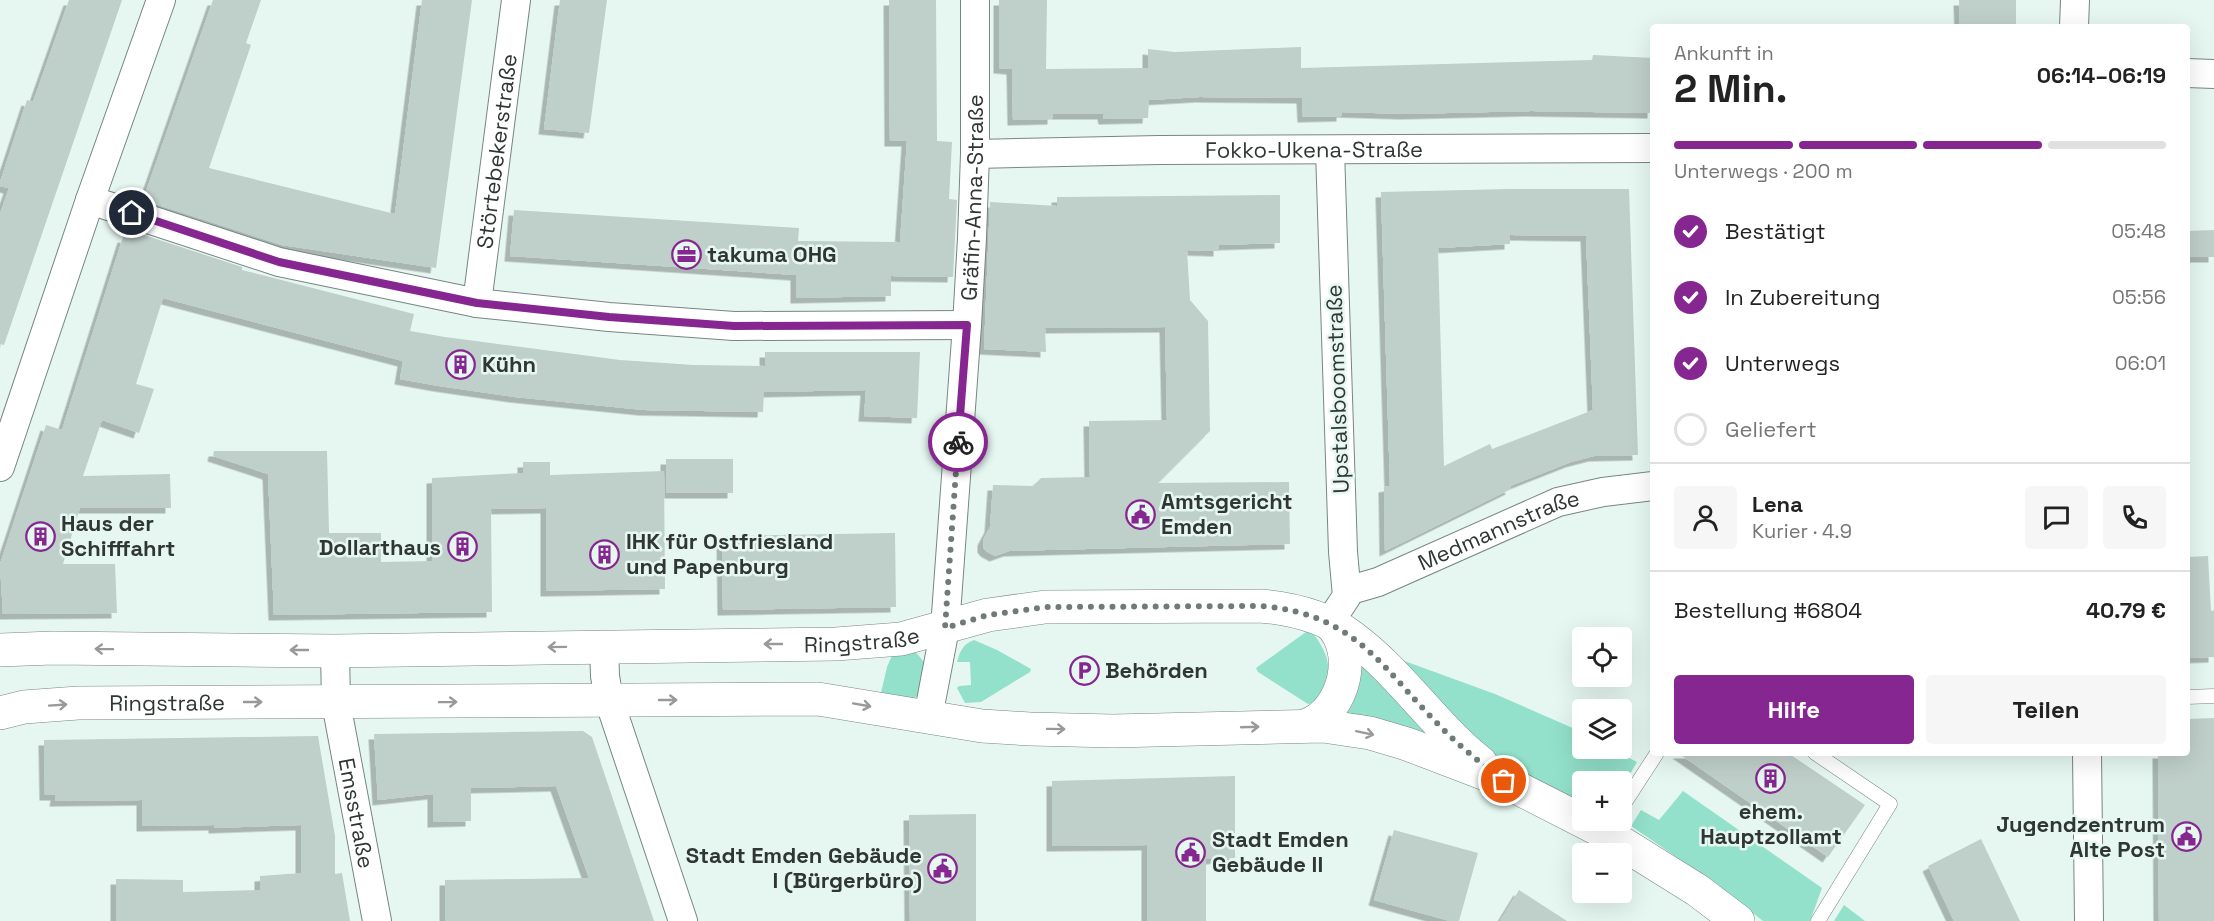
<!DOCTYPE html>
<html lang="de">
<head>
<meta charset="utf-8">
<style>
  :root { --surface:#fff; --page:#f6f6f6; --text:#222; --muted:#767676; --line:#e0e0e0; --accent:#862691 }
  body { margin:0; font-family:"Space Grotesk",sans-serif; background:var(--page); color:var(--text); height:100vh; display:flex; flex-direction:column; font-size:22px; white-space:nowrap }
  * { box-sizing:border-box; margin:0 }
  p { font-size:20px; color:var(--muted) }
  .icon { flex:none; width:33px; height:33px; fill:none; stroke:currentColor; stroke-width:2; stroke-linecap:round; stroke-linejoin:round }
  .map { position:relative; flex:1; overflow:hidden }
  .side { position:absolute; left:1650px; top:24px; width:540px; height:732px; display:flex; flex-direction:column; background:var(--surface); border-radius:6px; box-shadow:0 6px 24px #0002 }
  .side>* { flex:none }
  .fabs { position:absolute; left:1572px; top:627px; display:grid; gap:12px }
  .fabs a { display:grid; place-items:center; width:60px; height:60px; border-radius:6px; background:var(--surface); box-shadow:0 6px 24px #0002; font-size:30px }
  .pin { position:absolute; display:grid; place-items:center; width:51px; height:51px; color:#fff; margin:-26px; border:3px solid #fff; border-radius:50%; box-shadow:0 2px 6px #0007 }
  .courier { position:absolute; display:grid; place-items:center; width:60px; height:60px; margin:-30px; border:4px solid #862691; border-radius:50%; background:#fff; color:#222; box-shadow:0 2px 8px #0007 }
  .headline em { font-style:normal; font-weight:700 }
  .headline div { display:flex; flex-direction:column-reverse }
  .headline { display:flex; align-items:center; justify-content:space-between; height:102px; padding:0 24px }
  h1 { font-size:39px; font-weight:700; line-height:45px }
  .bar { display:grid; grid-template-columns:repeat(4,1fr); gap:9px 6px; align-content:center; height:72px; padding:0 24px }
  .bar i { height:8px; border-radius:4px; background:var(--line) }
  .bar .active { background:var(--accent) }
  .bar p { grid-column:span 4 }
  .line { display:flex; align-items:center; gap:15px; padding:0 24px; border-top:2px solid var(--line) }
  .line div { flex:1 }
  .round { display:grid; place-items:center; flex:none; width:63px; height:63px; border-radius:6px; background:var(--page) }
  ol { padding:0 24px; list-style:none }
  li { display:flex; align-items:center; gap:18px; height:66px }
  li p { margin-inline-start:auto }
  li .icon { padding:6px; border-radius:50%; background:var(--accent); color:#fff; stroke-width:4 }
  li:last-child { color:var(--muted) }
  li i { width:33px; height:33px; border:3px solid var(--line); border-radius:50% }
  .button { display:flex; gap:12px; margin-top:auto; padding:12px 24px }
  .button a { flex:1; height:69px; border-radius:6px; background:var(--accent); color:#fff; font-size:24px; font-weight:700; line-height:69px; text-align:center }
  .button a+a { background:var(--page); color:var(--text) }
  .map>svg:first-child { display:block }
  .green { fill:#93e1ca }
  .building { fill:#bfcfc9; fill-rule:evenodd; filter:url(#shadow) }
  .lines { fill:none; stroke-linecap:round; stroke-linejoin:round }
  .service-casing { stroke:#778681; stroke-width:15 }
  .minor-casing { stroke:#778681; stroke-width:30 }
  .tertiary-casing { stroke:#778681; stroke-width:34 }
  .service { stroke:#fff; stroke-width:14 }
  .minor { stroke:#fff; stroke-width:28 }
  .tertiary { stroke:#fff; stroke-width:33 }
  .oneway { stroke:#989a9a }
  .done { stroke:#707a76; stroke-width:6; stroke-dasharray:0 10.8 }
  .route { stroke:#862691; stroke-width:8 }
  .labels { text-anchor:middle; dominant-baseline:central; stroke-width:5; stroke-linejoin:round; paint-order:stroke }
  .street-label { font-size:22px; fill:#303634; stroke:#e6f7f1 }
  .poi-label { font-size:22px; font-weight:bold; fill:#303634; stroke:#e6f7f1; text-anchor:start }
</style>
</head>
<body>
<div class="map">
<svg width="2214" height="921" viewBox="0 0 2214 921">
  <defs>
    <filter id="shadow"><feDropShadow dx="-5.5" dy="5.5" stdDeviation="0" flood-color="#0004"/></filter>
  </defs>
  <rect width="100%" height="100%" fill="#e6f7f1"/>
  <!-- green -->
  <path class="green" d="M1310,629c21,28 25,42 6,73l-8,2 -50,-32 -2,-4z
    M974,640l23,10 34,19 -1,3 -49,30 -16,1 -8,-15 2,-2 12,-1 -1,-23h-13c3,-11 6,-18 17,-22z
    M914,650l10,12 -4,33 -13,6 -27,-4 7,-30 6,-14z
    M1351,655l93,86 -93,-20 -10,-17z
    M1399,659l96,35 80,35 7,3v16l30,1 25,13 -15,26v-6h-40v20l-66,-33 -34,-20z
    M1683,791l139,97 -12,33h-47l-50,-39 -82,-56 10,-16 18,10z
    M1844,905l21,16h-31z"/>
  <!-- building -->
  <path class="building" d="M69,0h53l-118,345 -4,-1v-130l9,-26 -9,-2v-4l27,-82 6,2z
    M213,0h48l-15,43 5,2 -42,123 186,46 27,-214h50l-36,268 -154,-23 -139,-45z
    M560,0h47l-18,133 -45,-4z
    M889,0h47l1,141 15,1 -3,57 8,1 -4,77 -62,-1v20l-95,2v-23l-286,-19 4,-46 285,18 -1,13 102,1 7,-101h-17z
    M999,0h48l-1,69 102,-1v-19l27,3 126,-5v21l291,-8 1,-5 60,3v55l-122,-2 -125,3 -64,-2v4l-39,1 -1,-19 -102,-1 -51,3 -1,18 -44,1 -1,-5h-50v5l-40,1 -1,-51 -13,-1z
    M1959,0h57v24h-4l1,3h-53z
    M1509,189h120l9,266 -44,1 -23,6 -61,24 1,3 -126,62 -1,-64 6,-1 -9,-294zM1510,235l76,1 7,174 -101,39 -2,-5 -46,22 -6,-218 72,-4z
    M1280,195v48l-61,2v6l-32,-1 3,50 18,21 2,110 -52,52 131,-1 1,62 -281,7 -14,5 -9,-5 -3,-4v-7l7,-13 3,-42 40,1 8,-8 49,-1 -1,-56 78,-1 -2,-93 -120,1 1,24 -62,-3 6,-147 67,4v-9z
    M2214,230v27h-27v-26z
    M132,231l110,36v3l172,44 -4,17 35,6 175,23 74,5 71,1v-14h155l-3,66 -53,-2 2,-26 -102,2 -1,20 -119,-2 -129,-13 -76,-11 -39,-7 3,-18 -240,-63 -27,86 18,5 -15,44 -37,-13 -19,56 87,-2 1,34h-91l-17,56h52l2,49 -114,1 -3,-50 46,-139 16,5 61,-193 6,1z
    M214,451h113l2,82h52v29l51,-1v-83l91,-5v-11h27v13l114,-4 1,118 -119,2v-83l-55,1 1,103 -218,3 -6,-141 -55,-18z
    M666,459h67v34h-67z
    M895,533l1,74 -173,3 -1,-74z
    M2208,556l3,55 3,-1v47l-27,1v-101z
    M2214,718v203h-55l-1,-168h29v-34z
    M583,731l9,6 62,184h-209v-41l144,-2 -33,-92 -85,2v33l-38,1v-28l-55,6 -4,-66z
    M318,736l17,100v38l7,-1 8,48h-234v-42l67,1v12l77,-2v-14l41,-3v-48l-87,3v-3l-72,1v-26l-87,1 1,-6h-11l-1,-55z
    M1678,753h110l77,52 -37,52z
    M1235,776v82l-29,1v62h-59v-76l-95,1v-65z
    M976,814v107h-66l-1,-106z
    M1394,830l84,23 -19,68h-9l-76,-21z
    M1981,839l39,82h-66l-26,-55z
    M1519,890l48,31h-67z"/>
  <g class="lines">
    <defs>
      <path id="service" d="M2187,697l27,-1
        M1815,753l75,51 -72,117
        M1622,807l35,-54"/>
      <g id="minor">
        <path d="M2074,27l1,-27"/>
        <path d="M2187,73l27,1"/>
        <path id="s1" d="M975,154l184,-4 494,-2"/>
        <path d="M90,200l189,62 198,41 132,14 125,9 233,-1"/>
        <path id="s2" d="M477,303l39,-303"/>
        <path d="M0,467l90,-267 71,-200"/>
        <path id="s3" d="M1347,591l31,-9 180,-80 45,-10 50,-6"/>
        <path d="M1329,623l18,-27 -4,-44 -13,-402"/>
        <path d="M604,646l1,30 4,24 74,221"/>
        <path id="s4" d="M335,651l1,52 41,218"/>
        <path id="s5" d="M928,717l17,-89 22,-303 5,-87 3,-84v-154"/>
        <path d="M2087,753l2,168"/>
      </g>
      <g id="tertiary">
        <path id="s6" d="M0,650l53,-2 282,3 501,-7 65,-5 87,-24 57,-8 216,-1c33,3 65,11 91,31 49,36 82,89 129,126"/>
        <path id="s7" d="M0,713l24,-6 54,-4 740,-4 164,27 48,3 83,2 210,-5 47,7 37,11 97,37 100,51 93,58 41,31"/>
        <path d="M1307,725c38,-14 52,-75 22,-102"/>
      </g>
    </defs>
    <!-- service casing -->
    <use href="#service" class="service-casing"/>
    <!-- minor casing -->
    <use href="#minor" class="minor-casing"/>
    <!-- tertiary casing -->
    <use href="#tertiary" class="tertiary-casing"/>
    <!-- service -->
    <use href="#service" class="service"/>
    <!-- minor -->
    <use href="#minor" class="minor"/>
    <!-- tertiary -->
    <use href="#tertiary" class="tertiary"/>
  </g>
  <!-- one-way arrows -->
  <defs><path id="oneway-shaft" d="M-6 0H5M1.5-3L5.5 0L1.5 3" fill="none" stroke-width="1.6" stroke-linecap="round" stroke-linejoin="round" transform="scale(1.5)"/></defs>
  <g class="oneway">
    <use href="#oneway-shaft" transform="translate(773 644) rotate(-180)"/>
    <use href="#oneway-shaft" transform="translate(557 647) rotate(179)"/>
    <use href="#oneway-shaft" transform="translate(104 649) rotate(-179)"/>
    <use href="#oneway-shaft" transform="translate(299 650) rotate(-180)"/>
    <use href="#oneway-shaft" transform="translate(668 700)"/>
    <use href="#oneway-shaft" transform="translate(253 702)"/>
    <use href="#oneway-shaft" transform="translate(448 702) rotate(-1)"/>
    <use href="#oneway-shaft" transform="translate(58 705) rotate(-4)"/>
    <use href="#oneway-shaft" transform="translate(862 705) rotate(10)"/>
    <use href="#oneway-shaft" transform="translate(1250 727) rotate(-2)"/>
    <use href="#oneway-shaft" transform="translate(1056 729) rotate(1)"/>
    <use href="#oneway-shaft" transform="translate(1365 733) rotate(12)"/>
  </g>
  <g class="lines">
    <!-- done -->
    <path class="done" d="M958,442l-13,186 43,-13 57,-8 217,-1c99,9 122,67 186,128 17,17 37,32 56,47"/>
    <!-- route -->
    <path class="route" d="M132,213l147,49 198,41 132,14 125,9 233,-1 -9,117"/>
  </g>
  <!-- icons -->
  <defs>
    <symbol id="office-ring" viewBox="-11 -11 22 22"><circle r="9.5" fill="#e6f7f1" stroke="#862691" stroke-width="1.5"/><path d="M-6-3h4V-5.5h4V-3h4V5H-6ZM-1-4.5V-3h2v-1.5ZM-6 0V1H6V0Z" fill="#862691"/></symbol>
    <symbol id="building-ring" viewBox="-11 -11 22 22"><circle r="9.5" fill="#e6f7f1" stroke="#862691" stroke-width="1.5"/><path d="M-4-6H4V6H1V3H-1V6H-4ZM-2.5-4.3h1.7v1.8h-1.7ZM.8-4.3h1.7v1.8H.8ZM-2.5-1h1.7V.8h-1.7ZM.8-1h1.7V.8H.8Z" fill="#862691"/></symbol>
    <symbol id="civic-ring" viewBox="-11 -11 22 22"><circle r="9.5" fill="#e6f7f1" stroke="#862691" stroke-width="1.5"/><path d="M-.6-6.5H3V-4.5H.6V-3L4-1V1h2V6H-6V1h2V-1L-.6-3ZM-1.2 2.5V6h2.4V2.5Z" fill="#862691"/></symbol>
    <symbol id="parking-ring" viewBox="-11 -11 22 22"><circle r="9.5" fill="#e6f7f1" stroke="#862691" stroke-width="1.5"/><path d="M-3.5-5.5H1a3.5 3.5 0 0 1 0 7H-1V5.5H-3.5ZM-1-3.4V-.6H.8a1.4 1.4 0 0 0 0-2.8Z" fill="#862691"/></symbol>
  </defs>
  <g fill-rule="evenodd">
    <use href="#office-ring" x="670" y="238" width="33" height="33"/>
    <use href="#building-ring" x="444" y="348" width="33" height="33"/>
    <use href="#civic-ring" x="1124" y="498" width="33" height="33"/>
    <use href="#building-ring" x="24" y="520" width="33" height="33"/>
    <use href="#building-ring" x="446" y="530" width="33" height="33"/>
    <use href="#building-ring" x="588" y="538" width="33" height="33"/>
    <use href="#parking-ring" x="1068" y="654" width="33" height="33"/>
    <use href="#building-ring" x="1754" y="762" width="33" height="33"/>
    <use href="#civic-ring" x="2170" y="820" width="33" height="33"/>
    <use href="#civic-ring" x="1174" y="836" width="33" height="33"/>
    <use href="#civic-ring" x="926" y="852" width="33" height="33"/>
  </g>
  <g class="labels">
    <!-- street labels -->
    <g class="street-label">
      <text stroke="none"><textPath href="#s1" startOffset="339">Fokko-Ukena-Straße</textPath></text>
      <text stroke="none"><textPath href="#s2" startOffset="153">Störtebekerstraße</textPath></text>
      <text stroke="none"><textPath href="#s5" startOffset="522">Gräfin-Anna-Straße</textPath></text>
      <text transform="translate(1337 389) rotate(-92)">Upstalsboomstraße</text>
      <text stroke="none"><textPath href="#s3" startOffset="164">Medmannstraße</textPath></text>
      <text stroke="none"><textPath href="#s6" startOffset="862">Ringstraße</textPath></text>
      <text stroke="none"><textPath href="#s7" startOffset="168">Ringstraße</textPath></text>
      <text stroke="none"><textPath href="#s4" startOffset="164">Emsstraße</textPath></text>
    </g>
    <!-- poi labels -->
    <g class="poi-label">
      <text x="707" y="254">takuma OHG</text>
      <text x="482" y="364">Kühn</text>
      <text x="1161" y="501">Amtsgericht<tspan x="1161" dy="25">Emden</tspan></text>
      <text x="61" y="523">Haus der<tspan x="61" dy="25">Schifffahrt</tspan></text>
      <text x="626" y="541">IHK für Ostfriesland<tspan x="626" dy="25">und Papenburg</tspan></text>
      <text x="441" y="547" text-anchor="end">Dollarthaus</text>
      <text x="1105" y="670">Behörden</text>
      <text x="1771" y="811" text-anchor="middle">ehem.<tspan x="1771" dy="25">Hauptzollamt</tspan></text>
      <text x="2165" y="824" text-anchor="end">Jugendzentrum<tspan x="2165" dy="25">Alte Post</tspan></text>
      <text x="1212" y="839">Stadt Emden<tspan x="1212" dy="25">Gebäude II</tspan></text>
      <text x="922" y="855" text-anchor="end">Stadt Emden Gebäude<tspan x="922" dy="25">I (Bürgerbüro)</tspan></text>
    </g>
  </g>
</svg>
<div class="fabs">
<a><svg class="icon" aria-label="locate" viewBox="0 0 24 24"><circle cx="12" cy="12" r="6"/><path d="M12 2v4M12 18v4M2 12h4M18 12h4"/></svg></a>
<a><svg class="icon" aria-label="layers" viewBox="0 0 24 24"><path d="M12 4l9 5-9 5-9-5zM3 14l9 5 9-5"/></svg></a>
<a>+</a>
<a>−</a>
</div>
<div class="pin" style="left:1504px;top:781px;background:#ea580c"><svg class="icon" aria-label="bag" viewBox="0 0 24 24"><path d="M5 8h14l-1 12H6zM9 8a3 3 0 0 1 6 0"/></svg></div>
<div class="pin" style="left:132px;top:213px;background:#1f2937"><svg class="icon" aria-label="home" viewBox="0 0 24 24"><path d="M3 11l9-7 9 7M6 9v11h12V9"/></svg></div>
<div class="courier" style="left:958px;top:442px"><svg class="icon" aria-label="bike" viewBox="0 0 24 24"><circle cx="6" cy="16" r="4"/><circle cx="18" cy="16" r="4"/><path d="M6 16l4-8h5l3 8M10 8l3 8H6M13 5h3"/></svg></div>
<section class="side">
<div class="headline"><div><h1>2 Min.</h1><p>Ankunft in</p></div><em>06:14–06:19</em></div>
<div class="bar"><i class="active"></i><i class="active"></i><i class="active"></i><i></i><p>Unterwegs · 200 m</p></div>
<ol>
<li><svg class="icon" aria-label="check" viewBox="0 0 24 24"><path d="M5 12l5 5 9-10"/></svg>Bestätigt<p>05:48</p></li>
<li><svg class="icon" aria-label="check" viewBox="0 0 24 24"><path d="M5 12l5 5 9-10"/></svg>In Zubereitung<p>05:56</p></li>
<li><svg class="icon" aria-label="check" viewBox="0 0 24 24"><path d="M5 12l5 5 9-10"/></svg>Unterwegs<p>06:01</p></li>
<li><i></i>Geliefert</li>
</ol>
<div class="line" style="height:108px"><a class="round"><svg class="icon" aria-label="person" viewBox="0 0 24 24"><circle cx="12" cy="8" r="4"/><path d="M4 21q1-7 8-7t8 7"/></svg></a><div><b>Lena</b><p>Kurier · 4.9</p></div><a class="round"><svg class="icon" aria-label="chat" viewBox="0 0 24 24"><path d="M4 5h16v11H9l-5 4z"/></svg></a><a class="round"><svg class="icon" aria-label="phone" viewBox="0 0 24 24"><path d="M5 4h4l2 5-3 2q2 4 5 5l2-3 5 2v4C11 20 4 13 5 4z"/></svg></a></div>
<div class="line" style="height:78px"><div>Bestellung #6804</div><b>40.79 €</b></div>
<div class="button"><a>Hilfe</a><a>Teilen</a></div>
</section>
</div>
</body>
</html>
